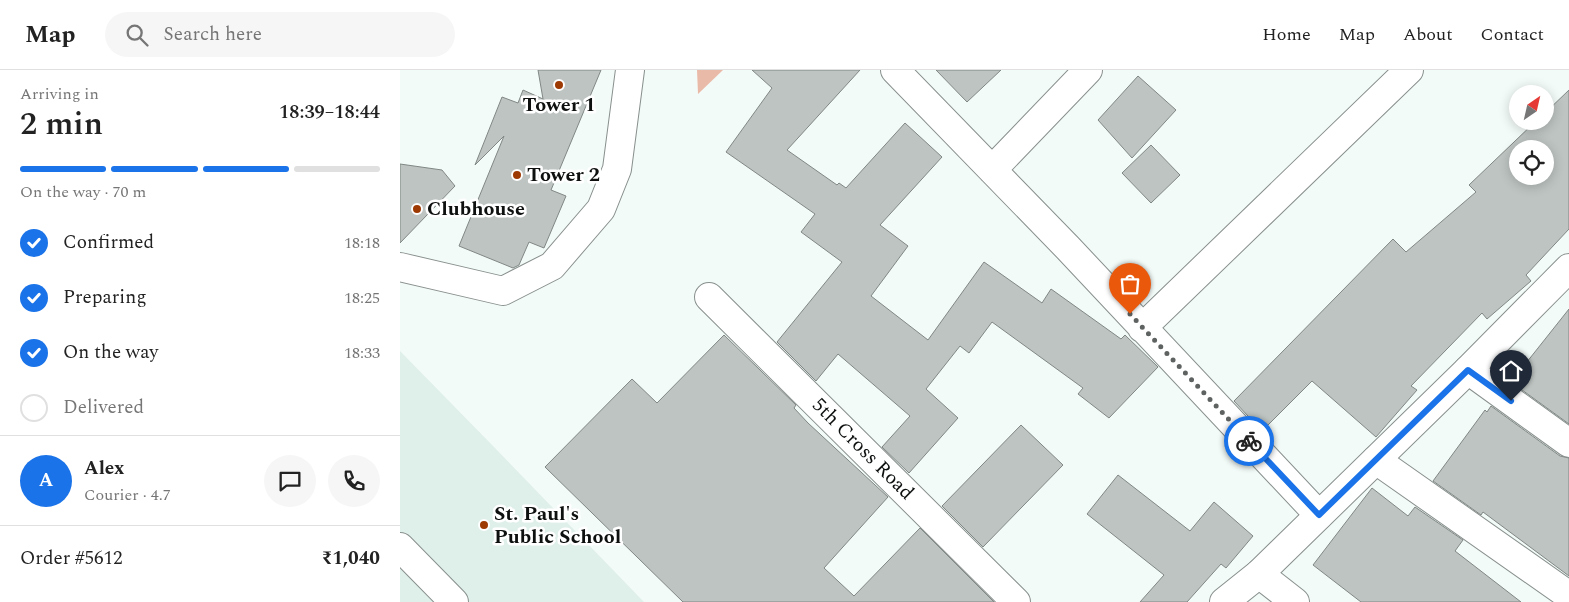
<!DOCTYPE html>
<html lang="en">
<head>
<meta charset="utf-8">
<style>
  :root { --surface:#fff; --page:#f6f6f6; --text:#222; --muted:#767676; --line:#e0e0e0; --accent:#1a73e8 }
  body { margin:0; font-family:Spectral,serif; background:var(--page); color:var(--text); height:100vh; display:flex; flex-direction:column; font-size:19px; white-space:nowrap }
  * { box-sizing:border-box; margin:0 }
  p { font-size:16px; color:var(--muted) }
  .icon { flex:none; width:28px; height:28px; fill:none; stroke:currentColor; stroke-width:2; stroke-linecap:round; stroke-linejoin:round }
  .map { position:relative; flex:1; overflow:hidden }
  .drawer { display:flex; flex-direction:column; background:var(--surface); width:400px }
  .drawer>* { flex:none }
  .needle { width:32px; rotate:34deg }
  .controls { position:absolute; left:1109px; top:15px; display:grid; gap:10px }
  .controls a { display:grid; place-items:center; width:45px; height:45px; border-radius:50%; background:var(--surface); box-shadow:0 2px 12px #0003; font-size:25px }
  .pin { position:absolute; display:grid; place-items:center; width:42px; height:42px; color:#fff; margin:-51px -21px; border-radius:50% 50% 50% 0; rotate:-45deg; box-shadow:0 0 5px #0007 }
  .pin .icon { rotate:45deg }
  .courier { position:absolute; display:grid; place-items:center; width:50px; height:50px; margin:-25px; border:4px solid #1a73e8; border-radius:50%; background:#fff; color:#222; box-shadow:0 1px 6px #0007 }
  .overview em { font-style:normal; font-weight:600 }
  .overview div { display:flex; flex-direction:column-reverse }
  .overview { display:flex; align-items:center; justify-content:space-between; height:85px; padding:0 20px }
  h1 { font-size:32px; font-weight:600; line-height:38px }
  .bar { display:grid; grid-template-columns:repeat(4,1fr); gap:8px 5px; align-content:center; height:60px; padding:0 20px }
  .bar i { height:6px; border-radius:4px; background:var(--line) }
  .bar .selected { background:var(--accent) }
  .bar p { grid-column:span 4 }
  .line { display:flex; align-items:center; gap:12px; padding:0 20px; border-top:1px solid var(--line) }
  .line div { flex:1 }
  .round { display:grid; place-items:center; flex:none; width:52px; height:52px; border-radius:26px; background:var(--page) }
  ol { padding:0 20px; list-style:none }
  li { display:flex; align-items:center; gap:15px; height:55px }
  li p { margin-inline-start:auto }
  li .icon { padding:5px; border-radius:50%; background:var(--accent); color:#fff; stroke-width:4 }
  li:last-child { color:var(--muted) }
  li i { width:28px; height:28px; border:2px solid var(--line); border-radius:50% }
  header { display:flex; align-items:center; gap:30px; box-sizing:border-box; height:70px; padding:0 25px; background:var(--surface); border-bottom:1px solid var(--line) }
  header strong { font-size:24px }
  nav { display:flex; gap:28px; margin-inline-start:auto; font-size:18px }
  .search { width:350px; height:45px; background:var(--page); display:flex; align-items:center; gap:12px; box-sizing:border-box; padding:0 18px; border-radius:28px; color:var(--muted); font-size:19px }
  main { display:flex; flex:1; min-height:0 }
  .map>svg:first-child { display:block }
  .built { fill:#dfefe9 }
  .green { fill:#eabaa8 }
  .building { fill:#bdc4c1; stroke:#808784; fill-rule:evenodd }
  .lines { fill:none; stroke-linecap:round; stroke-linejoin:round }
  .minor-casing { stroke:#88908d; stroke-width:30 }
  .major-casing { stroke:#88908d; stroke-width:30 }
  .minor { stroke:#fff; stroke-width:28 }
  .major { stroke:#fff; stroke-width:28 }
  .done { stroke:#5e6261; stroke-width:5; stroke-dasharray:0 9 }
  .route { stroke:#1a73e8; stroke-width:6 }
  .poi-dot { fill:#9d3902; stroke:#fff; stroke-width:2 }
  .labels { text-anchor:middle; dominant-baseline:central; stroke-width:5; stroke-linejoin:round; paint-order:stroke }
  .poi-label { font-size:20px; font-weight:bold; fill:#0d100f; stroke:#fff; text-anchor:start }
  .street-label { font-size:20px; fill:#0d100f; stroke:#fff }
</style>
</head>
<body>
<header>
<strong>Map</strong>
<div class="search"><svg class="icon" aria-label="search" viewBox="0 0 24 24"><circle cx="10" cy="10" r="6"/><path d="M15 15l6 6"/></svg>Search here</div>
<nav><a>Home</a><a>Map</a><a>About</a><a>Contact</a></nav>
</header>
<main>
<section class="drawer">
<div class="overview"><div><h1>2 min</h1><p>Arriving in</p></div><em>18:39–18:44</em></div>
<div class="bar"><i class="selected"></i><i class="selected"></i><i class="selected"></i><i></i><p>On the way · 70 m</p></div>
<ol>
<li><svg class="icon" aria-label="check" viewBox="0 0 24 24"><path d="M5 12l5 5 9-10"/></svg>Confirmed<p>18:18</p></li>
<li><svg class="icon" aria-label="check" viewBox="0 0 24 24"><path d="M5 12l5 5 9-10"/></svg>Preparing<p>18:25</p></li>
<li><svg class="icon" aria-label="check" viewBox="0 0 24 24"><path d="M5 12l5 5 9-10"/></svg>On the way<p>18:33</p></li>
<li><i></i>Delivered</li>
</ol>
<div class="line" style="height:90px"><b class="round" style="background:var(--accent);color:#fff">A</b><div><b>Alex</b><p>Courier · 4.7</p></div><a class="round"><svg class="icon" aria-label="chat" viewBox="0 0 24 24"><path d="M4 5h16v11H9l-5 4z"/></svg></a><a class="round"><svg class="icon" aria-label="phone" viewBox="0 0 24 24"><path d="M5 4h4l2 5-3 2q2 4 5 5l2-3 5 2v4C11 20 4 13 5 4z"/></svg></a></div>
<div class="line" style="height:65px"><div>Order #5612</div><b>₹1,040</b></div>
</section>
<div class="map">
<svg width="1169" height="532" viewBox="0 0 1169 532">
  <rect width="100%" height="100%" fill="#f3fbf8"/>
  <!-- built -->
  <path class="built" d="M0,281l94,96 150,155h-244z"/>
  <!-- green -->
  <path class="green" d="M297,0h26l-25,24z"/>
  <!-- building -->
  <path class="building" d="M138,0h63l-50,120 15,6 -22,52 -15,-6 -10,23 -6,3 -54,-22 45,-110 -29,29 27,-68 16,6 5,-13 20,9z
    M352,0h108l-73,80 50,35 2,-2 7,5 59,-65 37,34 -62,68 28,21 -37,50 57,44 56,-78 58,41 9,-14 70,50 4,-4 33,32 -49,51 -31,-24 5,-6 -91,-66 -23,31 -9,-7 -34,43 32,29 -49,55 -27,-26 28,-31 -72,-62 -22,27 -39,-39 65,-80 -41,-30 14,-18 -89,-62 46,-64z
    M536,0h65l-34,32z
    M738,6l38,34 -44,48 -34,-38z
    M1169,20v139l-43,46 5,6 -44,38 -5,-6 -71,73 6,4 -41,47 -64,-56 -50,50 -28,-30 159,-162 13,13 70,-60 -7,-7 67,-64h9v-8zM1118,79h27v27h-27z
    M751,75l29,30 -29,28 -29,-30z
    M0,94l42,6 13,16 -55,57z
    M1169,239v115l-58,-42z
    M324,265l72,70 -2,3 14,15 80,74 -64,71 30,28 66,-68 74,74h-311l-138,-135 87,-88 25,24z
    M1091,336l69,50 9,2v118l-86,-64 -2,3 -48,-34 52,-71 2,2z
    M621,355l42,40 -80,82 -41,-41z
    M718,405l72,56 24,-29 39,34 -27,32 -5,-4 -34,38h-47l24,-27 -77,-61z
    M972,418l36,28 7,-9 48,33 -8,11 66,51h-160l-48,-37z"/>
  <g class="lines">
    <defs>
      <path id="minor" d="M495,0l173,178 251,267
        M592,100l96,-100
        M0,197l103,24 49,-25 49,-57 16,-40 13,-99
        M309,227l307,305
        M742,258l267,-258
        M1068,300l101,73
        M976,390l188,132
        M0,477l54,55
        M859,504l36,28"/>
      <path id="major" d="M824,532l35,-28 209,-204 101,-102"/>
    </defs>
    <!-- minor casing -->
    <use href="#minor" class="minor-casing"/>
    <!-- major casing -->
    <use href="#major" class="major-casing"/>
    <!-- minor -->
    <use href="#minor" class="minor"/>
    <!-- major -->
    <use href="#major" class="major"/>
  </g>
  <g class="lines">
    <!-- done -->
    <path class="done" d="M730,244l119,127"/>
    <!-- route -->
    <path class="route" d="M849,371l70,74 149,-145 43,31"/>
  </g>
  <!-- markers -->
  <g class="poi-dot">
    <circle cx="159" cy="15" r="5"/>
    <circle cx="117" cy="105" r="5"/>
    <circle cx="17" cy="139" r="5"/>
    <circle cx="84" cy="455" r="5"/>
  </g>
  <g class="labels">
    <!-- poi labels -->
    <g class="poi-label">
      <text x="159" y="35" text-anchor="middle">Tower 1</text>
      <text x="127" y="105">Tower 2</text>
      <text x="27" y="139">Clubhouse</text>
      <text x="94" y="444">St. Paul's<tspan x="94" dy="23">Public School</tspan></text>
    </g>
    <!-- street labels -->
    <g class="street-label">
      <text transform="translate(463 379) rotate(45)">5th Cross Road</text>
    </g>
  </g>
</svg>
<div class="controls">
<a><svg class="needle" viewBox="-14 -14 28 28"><path d="M0-13l5 13h-10z" fill="#e53935"/><path d="M0 13l5-13h-10z" fill="#767676"/></svg></a>
<a><svg class="icon" aria-label="locate" viewBox="0 0 24 24"><circle cx="12" cy="12" r="6"/><path d="M12 2v4M12 18v4M2 12h4M18 12h4"/></svg></a>
</div>
<div class="pin" style="left:730px;top:244px;background:#ea580c"><svg class="icon" aria-label="bag" viewBox="0 0 24 24"><path d="M5 8h14l-1 12H6zM9 8a3 3 0 0 1 6 0"/></svg></div>
<div class="pin" style="left:1111px;top:331px;background:#1f2937"><svg class="icon" aria-label="home" viewBox="0 0 24 24"><path d="M3 11l9-7 9 7M6 9v11h12V9"/></svg></div>
<div class="courier" style="left:849px;top:371px"><svg class="icon" aria-label="bike" viewBox="0 0 24 24"><circle cx="6" cy="16" r="4"/><circle cx="18" cy="16" r="4"/><path d="M6 16l4-8h5l3 8M10 8l3 8H6M13 5h3"/></svg></div>
</div>
</main>
</body>
</html>
